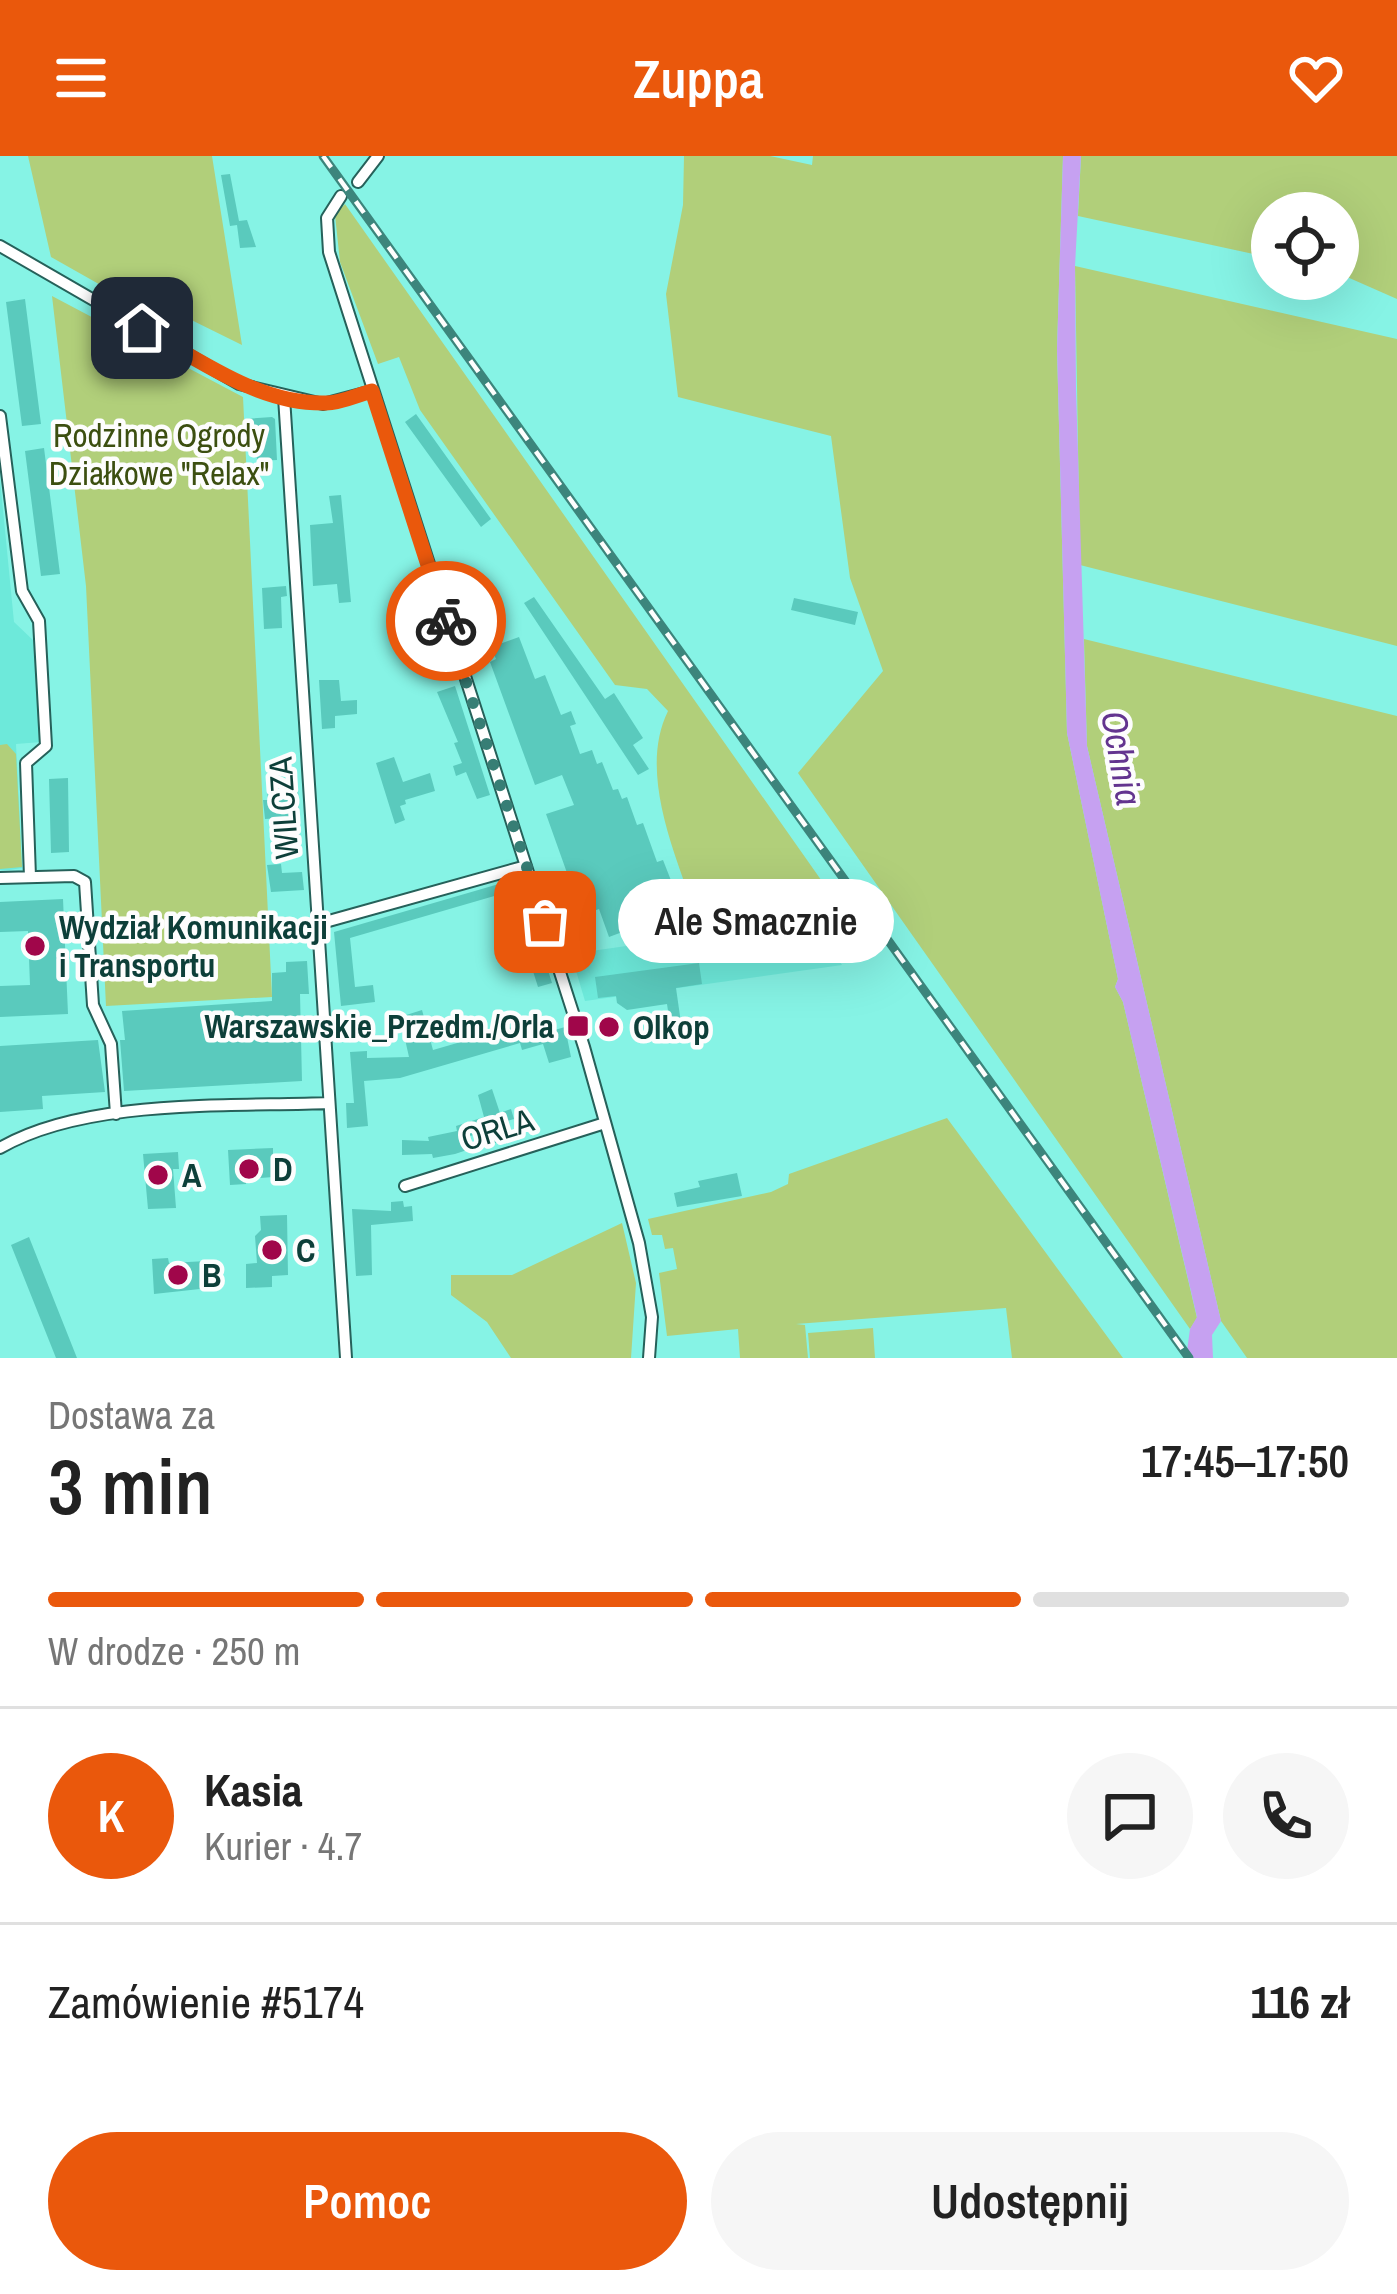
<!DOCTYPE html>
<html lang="pl">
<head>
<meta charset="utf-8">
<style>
  :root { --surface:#fff; --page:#f6f6f6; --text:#222; --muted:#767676; --line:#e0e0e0; --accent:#ea580c }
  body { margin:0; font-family:"Archivo Narrow",sans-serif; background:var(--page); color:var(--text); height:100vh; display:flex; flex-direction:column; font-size:45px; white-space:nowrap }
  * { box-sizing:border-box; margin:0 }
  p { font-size:39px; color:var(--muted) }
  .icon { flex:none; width:66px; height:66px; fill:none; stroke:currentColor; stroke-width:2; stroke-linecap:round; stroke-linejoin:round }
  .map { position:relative; height:1202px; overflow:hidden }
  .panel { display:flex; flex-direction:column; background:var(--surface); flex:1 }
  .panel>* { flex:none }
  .buttons { position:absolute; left:1251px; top:36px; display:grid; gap:24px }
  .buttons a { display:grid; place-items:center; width:108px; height:108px; border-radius:50%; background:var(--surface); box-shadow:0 12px 48px #0002; font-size:60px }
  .pin { position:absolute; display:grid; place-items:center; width:102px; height:102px; color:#fff; margin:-51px; border-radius:24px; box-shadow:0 6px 18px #0006 }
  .courier { position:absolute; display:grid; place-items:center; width:120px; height:120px; margin:-60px; border:9px solid #ea580c; border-radius:50%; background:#fff; color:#222; box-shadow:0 3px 15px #0007 }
  .bubble { position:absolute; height:84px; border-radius:42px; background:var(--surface); box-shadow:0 12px 48px #0002; font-size:39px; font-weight:600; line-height:84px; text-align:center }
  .overview em { font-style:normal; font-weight:600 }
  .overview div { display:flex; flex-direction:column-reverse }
  .overview { display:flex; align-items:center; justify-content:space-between; height:204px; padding:0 48px }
  h1 { font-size:78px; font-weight:600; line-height:90px }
  .bar { display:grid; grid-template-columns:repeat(4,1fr); gap:18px 12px; align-content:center; height:144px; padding:0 48px }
  .bar i { height:15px; border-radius:9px; background:var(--line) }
  .bar .current { background:var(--accent) }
  .bar p { grid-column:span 4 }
  .line { display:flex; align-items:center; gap:30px; padding:0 48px; border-top:3px solid var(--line) }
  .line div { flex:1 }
  .round { display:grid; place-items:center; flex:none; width:126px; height:126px; border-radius:63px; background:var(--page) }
  .button { display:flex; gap:24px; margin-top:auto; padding:24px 48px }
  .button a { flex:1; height:138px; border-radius:72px; background:var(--accent); color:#fff; font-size:48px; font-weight:600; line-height:138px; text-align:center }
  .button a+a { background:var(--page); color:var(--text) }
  header { display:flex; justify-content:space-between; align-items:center; height:156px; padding:0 48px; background:var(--accent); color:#fff; font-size:54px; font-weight:600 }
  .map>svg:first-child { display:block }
  .built { fill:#6de9da }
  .green { fill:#b1cf7a }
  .water { fill:#c6a1f1 }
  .building { fill:#5acabd }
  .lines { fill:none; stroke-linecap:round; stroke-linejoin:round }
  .street-casing { stroke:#26615a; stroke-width:14 }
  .street { stroke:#fff; stroke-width:10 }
  .rail-casing { stroke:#3c857c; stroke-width:9 }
  .rail { stroke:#fdfdfd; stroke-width:4.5; stroke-dasharray:14; stroke-linecap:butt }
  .done { stroke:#377e75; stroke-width:12; stroke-dasharray:0 21.6 }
  .route { stroke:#ea580c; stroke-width:15 }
  .poi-dot { fill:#a0064a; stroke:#fdfdfd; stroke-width:4.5 }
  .labels { text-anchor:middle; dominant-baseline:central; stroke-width:9; stroke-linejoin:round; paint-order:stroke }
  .park-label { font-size:33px; fill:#3c4f10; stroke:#fdfdfd }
  .street-label { font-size:33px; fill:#0d3f39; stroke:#fdfdfd }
  .poi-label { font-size:33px; font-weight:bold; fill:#0d3f39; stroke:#fdfdfd; text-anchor:start }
  .water-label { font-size:36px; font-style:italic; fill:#63348f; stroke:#fdfdfd }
</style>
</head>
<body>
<header><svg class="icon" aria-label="menu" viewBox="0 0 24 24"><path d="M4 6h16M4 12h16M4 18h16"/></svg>Zuppa<svg class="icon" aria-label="heart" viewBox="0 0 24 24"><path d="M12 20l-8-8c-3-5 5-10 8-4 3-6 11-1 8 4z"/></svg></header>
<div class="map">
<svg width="1397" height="1202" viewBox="0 0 1397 1202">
  <rect width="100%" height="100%" fill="#86f3e5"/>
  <!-- built -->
  <path class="built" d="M0,323l14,143 21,20 6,100 -25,2 6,124 -13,2h-9z
    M813,763l29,46 -257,36 -14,-47z"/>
  <!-- green -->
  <path class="green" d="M28,0h184l30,189 -81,-40 -9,-2 -9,6 -92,-52z
    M684,0h86l42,9 1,-9h250l-6,193 10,384 51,246 -3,8 8,15 74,316 -7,11 -392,-556 85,-102 -33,-93 -19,-142 -153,-39 -12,-103 17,-89z
    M1081,0h316v143l-59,-26v-60h-66v45l-194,-42z
    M345,48l493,700 -25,15 -110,17c-20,-66 -68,-158 -35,-225l-21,-22 -32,-4 -195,-275 -21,-53 -21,7 -38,-102 -5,-47z
    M1075,110l322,73v307l-317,-81z
    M52,140l191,101 29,600 -166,9 -20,-420z
    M1084,483l313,77v642h-150l-26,-37 -134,-575z
    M7,588l9,10 6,113 -22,2v-124z
    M947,962l176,240h-111l-6,-50 -210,16 9,1 3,33h-68l-2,-29 -71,7 -8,-63 18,-4 -4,-21 -8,1 -3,-14h-10l-4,-16 123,-27 17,-8 1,-10z
    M622,1067l14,60 -5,75h-120l-24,-36 -36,-27v-20h61z
    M873,1172l2,30h-65l-2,-25z"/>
  <!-- water -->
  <path class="water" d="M1063,0h18l-6,110 1,123 11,357 134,575 -9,14 1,23h-27l4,-29 7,-12 -74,-315 -8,-15 3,-8 -51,-246 -10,-384z"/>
  <!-- building -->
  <path class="building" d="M230,18l9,47 8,-1 9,27 -16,1 -3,-23 -7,1 -9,-51z
    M25,143l16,125 -19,2 -16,-124z
    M416,258l75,105 -10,8 -76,-105z
    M272,261l3,2 2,41 -20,1 -1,-31 -12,1v-12z
    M44,292l16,126 -19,2 -16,-125z
    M341,339l10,107 -12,1 -2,-19 -24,2 -3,-61 23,-2 -4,-27z
    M286,430l1,10 -6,1 1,31 -18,1 -2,-41z
    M534,441l71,102 9,-6 29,45 -10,7 16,24 -11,6 -114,-172z
    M794,442l64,14 -3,13 -64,-15z
    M519,481l16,42 10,-4 16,40 10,-4 5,13 -6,2 10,28 12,-4 5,14 5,-2 11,28 5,-1 4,10 5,-2 10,28 6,-2 14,39 6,-2 9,23 -33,12 10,27 -40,15 -10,-28 -17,6 -36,-101 28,-9 -12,-30 -27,10 -45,-123 6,-3 -5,-12z
    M319,524h20l2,21 16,-1v14l-22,2v12l-13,1z
    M455,530l35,109 -13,4 -11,-27 -10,4 -3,-10 9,-3 -8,-20 4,-1 -21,-50z
    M394,601l9,25 27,-9 5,18 -30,9 1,4 -6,2 5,14 -10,4 -19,-61z
    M68,622l1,74 -18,1 -2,-74z
    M298,632l2,54h-15l-4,-24 -16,1 -2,-19h5l-1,-10z
    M281,708l1,9 20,-1 2,18 -33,2 -4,-27z
    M519,722l33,105 -14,4 -30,-95 -158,46 5,49 18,-2 2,17 -34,4 -7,-74z
    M63,743l5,115 -68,3v-31l30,-1 -2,-54 -28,1v-30z
    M307,805l2,33h-9l2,87 -178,10 -4,-51h5l-3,-29 150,-10v-28l14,-1v-10z
    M699,807l3,21 -26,4 6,42 -11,1 -4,-27 -40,6 -10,-7 -1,-7 -18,2 -3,-21z
    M422,854l11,40 100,-29 4,14 28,-8 6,30 -22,6 -6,-19 -21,6 -2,-7 -120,35 -36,3 4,45 -21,2 -1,-25h8l-4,-51 17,-1v7l42,-1 -9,-40z
    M98,884l7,52 -63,4 1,13 -43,3v-66z
    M492,933l8,24 11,-4 3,10 -7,2 5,17 -23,7 -3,-14 -22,7 3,12 -12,4 -22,4 -1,-4 -30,1v-15l27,1 -1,-4 29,-6 -1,-5 28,-9 -6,-22z
    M273,992v29l-27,2v5l-16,1 -2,-35z
    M178,996l1,17h-6l3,39 -28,1 -5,-55z
    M737,1017l5,23 -65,11 -3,-14 26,-6 -2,-6z
    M403,1045l1,6 8,-1 1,15 -42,4 1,50 -16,1 -4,-67 39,2v-9z
    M287,1059l1,60 -16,1v11l-26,1v-24l11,-1 -2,-27 6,-6 -1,-14z
    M29,1081l48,121h-21l-45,-113z
    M168,1102l1,5 38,-2 2,27 -55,6 -2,-35z"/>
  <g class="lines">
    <defs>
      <path id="street" d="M358,26l20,-26
        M341,40l-14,22 2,34 255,795 55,196 13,74 -3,41
        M0,90l239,138 84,20 49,-13
        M284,241l62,961
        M0,260l22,175 17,30 7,125 -20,17 4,114
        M0,722l74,-2 11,6 8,123 18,39 5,70
        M318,768l208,-58
        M0,992c86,-50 230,-41 329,-45
        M405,1030l200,-63"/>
    </defs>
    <!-- street casing -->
    <use href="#street" class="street-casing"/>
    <!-- street -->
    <use href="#street" class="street"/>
    <defs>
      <path id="rail" d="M323,0l866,1202"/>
    </defs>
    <!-- rail casing -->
    <use href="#rail" class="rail-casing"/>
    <!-- rail -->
    <use href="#rail" class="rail"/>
  </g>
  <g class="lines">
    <!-- done -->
    <path class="done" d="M446,465l99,301"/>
    <!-- route -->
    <path class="route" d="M142,172c56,31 117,77 184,75 15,0 31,-8 46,-12l74,230"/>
  </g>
  <!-- markers -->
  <g class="poi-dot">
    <circle cx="35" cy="790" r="12"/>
    <rect x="566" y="858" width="24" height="24" rx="6"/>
    <circle cx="609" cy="871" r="12"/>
    <circle cx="249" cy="1013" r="12"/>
    <circle cx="158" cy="1019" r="12"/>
    <circle cx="272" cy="1094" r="12"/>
    <circle cx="178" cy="1119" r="12"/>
  </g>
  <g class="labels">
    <!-- park labels -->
    <g class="park-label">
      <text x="159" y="279">Rodzinne Ogrody<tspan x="159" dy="38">Działkowe "Relax"</tspan></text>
    </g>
    <!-- street labels -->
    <g class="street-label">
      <text transform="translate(283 652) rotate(-94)">WILCZA</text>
      <text transform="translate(497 973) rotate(-17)">ORLA</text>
    </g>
    <!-- poi labels -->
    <g class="poi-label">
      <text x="59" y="771">Wydział Komunikacji<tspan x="59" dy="38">i Transportu</tspan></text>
      <text x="554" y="870" text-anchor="end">Warszawskie_Przedm./Orla</text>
      <text x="633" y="871">Olkop</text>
      <text x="273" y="1013">D</text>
      <text x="182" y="1019">A</text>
      <text x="296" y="1094">C</text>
      <text x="202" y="1119">B</text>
    </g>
    <!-- water labels -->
    <g class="water-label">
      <text transform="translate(1122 602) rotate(80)">Ochnia</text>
    </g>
  </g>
</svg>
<div class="buttons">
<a><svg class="icon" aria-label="locate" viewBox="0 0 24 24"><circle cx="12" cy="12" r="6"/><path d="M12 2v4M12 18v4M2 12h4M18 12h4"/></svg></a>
</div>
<div class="pin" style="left:545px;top:766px;background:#ea580c"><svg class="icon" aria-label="bag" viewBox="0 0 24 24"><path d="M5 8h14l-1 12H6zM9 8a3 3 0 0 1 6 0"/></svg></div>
<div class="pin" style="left:142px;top:172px;background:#1f2937"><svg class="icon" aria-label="home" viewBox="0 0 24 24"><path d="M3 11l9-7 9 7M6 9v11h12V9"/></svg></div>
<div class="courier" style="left:446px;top:465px"><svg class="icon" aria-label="bike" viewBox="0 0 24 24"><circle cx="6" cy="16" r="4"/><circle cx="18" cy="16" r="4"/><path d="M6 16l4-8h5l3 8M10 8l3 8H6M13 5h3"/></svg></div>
<div class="bubble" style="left:618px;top:723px;width:276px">Ale Smacznie</div>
</div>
<section class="panel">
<div class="overview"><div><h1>3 min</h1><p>Dostawa za</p></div><em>17:45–17:50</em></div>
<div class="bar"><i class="current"></i><i class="current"></i><i class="current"></i><i></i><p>W drodze · 250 m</p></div>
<div class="line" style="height:216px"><b class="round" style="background:var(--accent);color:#fff">K</b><div><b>Kasia</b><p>Kurier · 4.7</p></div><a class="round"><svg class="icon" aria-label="chat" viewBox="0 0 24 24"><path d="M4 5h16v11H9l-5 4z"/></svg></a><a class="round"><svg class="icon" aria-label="phone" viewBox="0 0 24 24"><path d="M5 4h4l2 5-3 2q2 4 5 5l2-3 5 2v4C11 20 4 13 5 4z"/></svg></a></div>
<div class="line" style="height:156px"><div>Zamówienie #5174</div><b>116 zł</b></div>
<div class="button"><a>Pomoc</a><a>Udostępnij</a></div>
</section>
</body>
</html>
